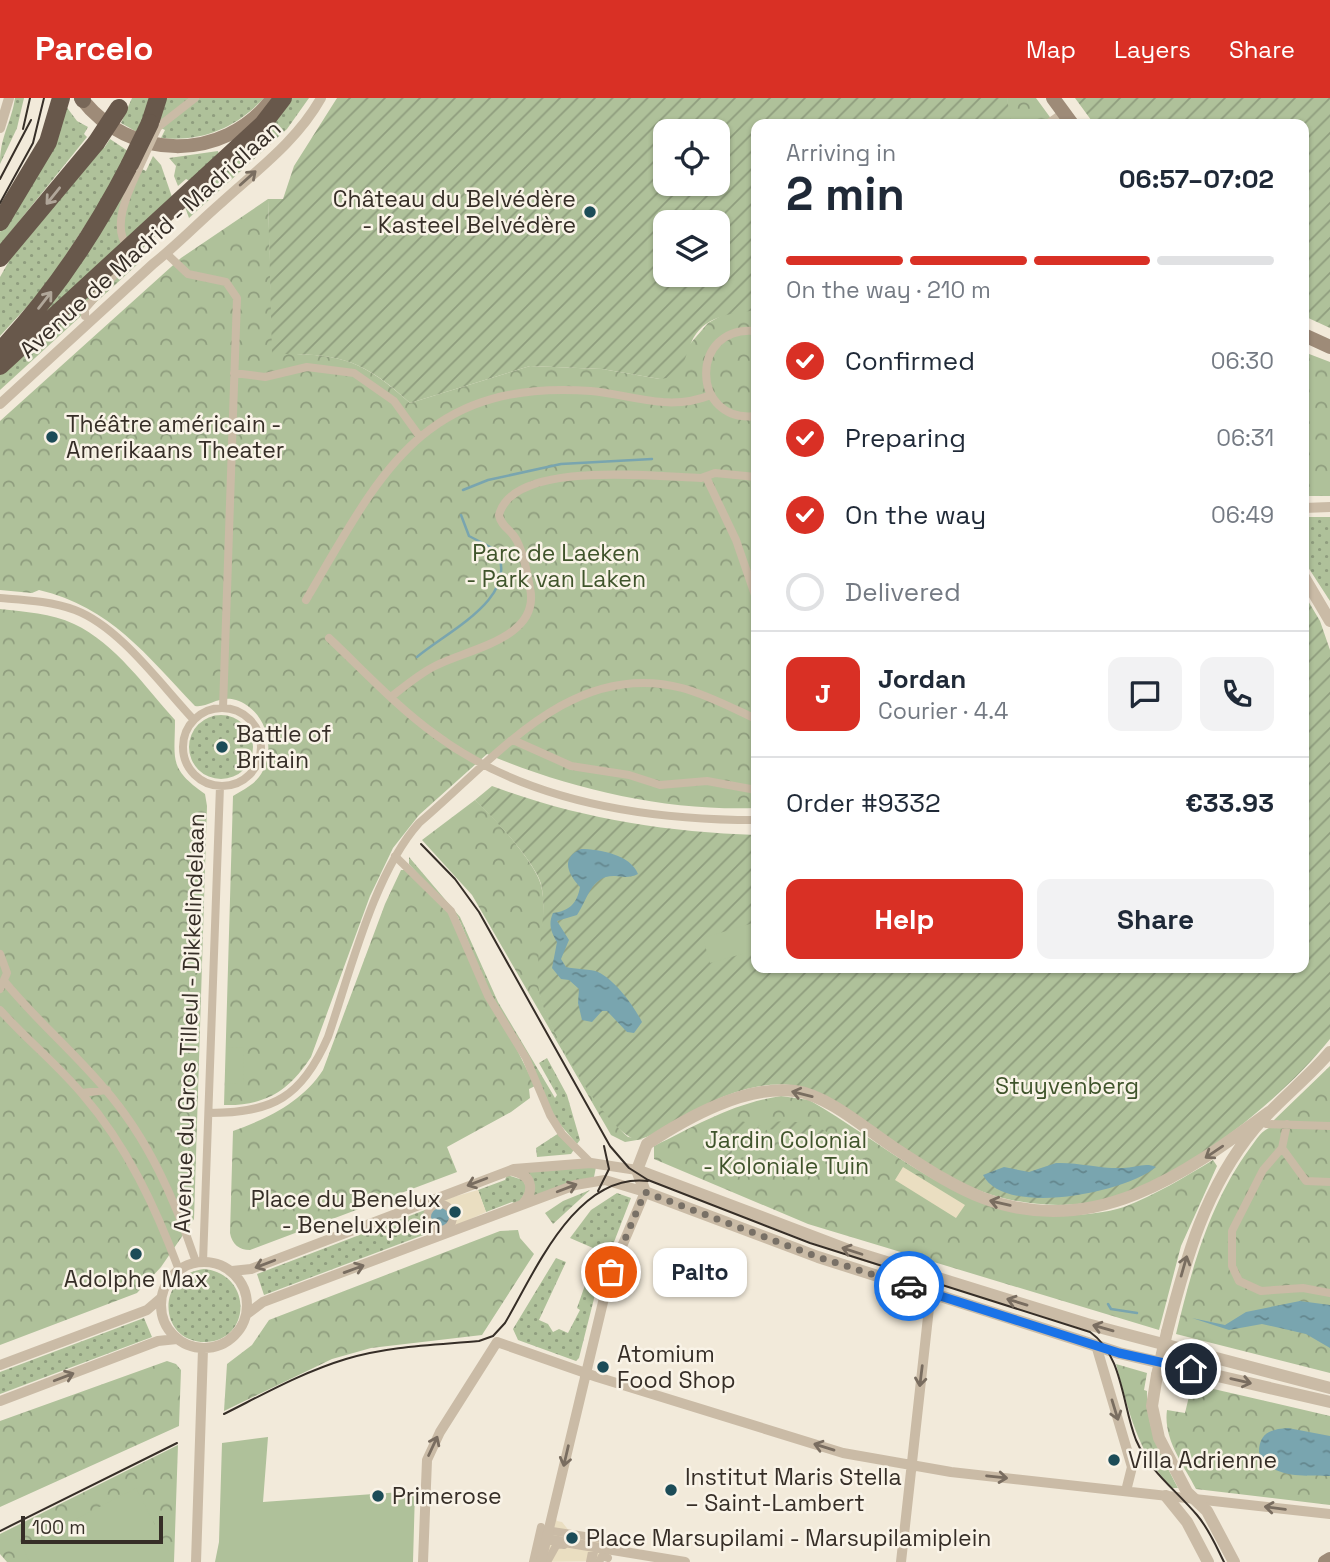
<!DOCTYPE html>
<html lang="en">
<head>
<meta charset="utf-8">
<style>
  :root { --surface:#fff; --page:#f2f2f3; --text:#1f2937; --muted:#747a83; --line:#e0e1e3; --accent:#d93025 }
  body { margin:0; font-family:"Space Grotesk",sans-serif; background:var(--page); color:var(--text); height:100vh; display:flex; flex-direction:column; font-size:26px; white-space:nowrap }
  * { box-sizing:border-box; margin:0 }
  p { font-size:23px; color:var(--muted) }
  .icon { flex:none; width:38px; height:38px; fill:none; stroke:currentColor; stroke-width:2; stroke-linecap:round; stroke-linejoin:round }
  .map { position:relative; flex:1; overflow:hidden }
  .details { position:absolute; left:751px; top:21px; width:558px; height:854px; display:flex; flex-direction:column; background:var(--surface); border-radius:14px; box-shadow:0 2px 5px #0004 }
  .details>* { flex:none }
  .fabs { position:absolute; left:653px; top:21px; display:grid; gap:14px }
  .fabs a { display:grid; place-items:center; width:77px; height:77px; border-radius:14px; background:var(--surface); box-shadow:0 2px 5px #0004; font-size:35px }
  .scale { position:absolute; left:21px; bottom:18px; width:142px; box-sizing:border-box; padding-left:7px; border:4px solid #362e27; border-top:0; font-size:19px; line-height:24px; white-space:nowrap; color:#362e27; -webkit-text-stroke:5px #f9f3e7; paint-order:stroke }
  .pin { position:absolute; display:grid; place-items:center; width:60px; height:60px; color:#fff; margin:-30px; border:4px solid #fff; border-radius:50%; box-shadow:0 2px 7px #0007 }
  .courier { position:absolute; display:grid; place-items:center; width:70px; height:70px; margin:-35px; border:5px solid #1a73e8; border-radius:50%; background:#fff; color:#222; box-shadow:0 2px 9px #0007 }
  .bubble { position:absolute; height:49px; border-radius:14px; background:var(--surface); box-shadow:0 2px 5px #0004; font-size:23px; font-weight:800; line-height:49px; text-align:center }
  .summary em { font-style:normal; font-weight:800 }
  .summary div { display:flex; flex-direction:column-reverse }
  .summary { display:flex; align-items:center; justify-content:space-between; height:119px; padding:0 35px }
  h1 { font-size:46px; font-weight:800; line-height:52px }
  .bar { display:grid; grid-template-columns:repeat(4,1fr); gap:10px 7px; align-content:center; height:84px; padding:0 35px }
  .bar i { height:9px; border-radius:5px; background:var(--line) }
  .bar .selected { background:var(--accent) }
  .bar p { grid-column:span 4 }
  .line { display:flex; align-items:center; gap:18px; padding:0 35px; border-top:2px solid var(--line) }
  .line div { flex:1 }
  .round { display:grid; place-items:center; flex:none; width:74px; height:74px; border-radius:14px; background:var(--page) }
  ol { padding:0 35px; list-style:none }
  li { display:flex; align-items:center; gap:21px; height:77px }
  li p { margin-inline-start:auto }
  li .icon { padding:7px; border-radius:50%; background:var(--accent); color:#fff; stroke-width:4 }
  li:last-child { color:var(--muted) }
  li i { width:38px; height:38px; border:4px solid var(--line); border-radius:50% }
  .button { display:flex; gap:14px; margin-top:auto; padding:14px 35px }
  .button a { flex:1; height:80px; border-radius:14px; background:var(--accent); color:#fff; font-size:28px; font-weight:800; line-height:80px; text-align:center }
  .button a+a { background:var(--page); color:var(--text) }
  header { display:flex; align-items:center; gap:42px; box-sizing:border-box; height:98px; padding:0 35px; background:var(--accent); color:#fff }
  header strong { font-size:33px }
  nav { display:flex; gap:38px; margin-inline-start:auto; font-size:24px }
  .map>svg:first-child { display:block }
  .grass { fill:url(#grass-dots) }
  .forest { fill:url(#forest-crowns) }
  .garden { fill:url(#garden-furrows); fill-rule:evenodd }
  .pitch { fill:#afc19a }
  .plaza { fill:#eadec1 }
  .water { fill:url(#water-ripples) }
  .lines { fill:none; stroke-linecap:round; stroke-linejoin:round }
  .stream { stroke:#79a5af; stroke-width:2.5 }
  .pedestrian { stroke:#cabba6; stroke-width:8 }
  .minor { stroke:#cabba6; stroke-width:10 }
  .tertiary { stroke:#cabba6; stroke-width:12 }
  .secondary { stroke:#9e8b78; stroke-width:14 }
  .primary { stroke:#786758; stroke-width:16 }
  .trunk { stroke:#68584b; stroke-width:18 }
  .tram { stroke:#362e27; stroke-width:2 }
  .pedestrian-bridge { stroke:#cabba6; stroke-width:8 }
  .tertiary-bridge { stroke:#cabba6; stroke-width:12 }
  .trunk-bridge { stroke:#68584b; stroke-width:18 }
  .oneway { stroke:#796d60 }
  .oneway2 { stroke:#b0a699 }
  .done { stroke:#787066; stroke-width:7; stroke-dasharray:0 12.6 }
  .route { stroke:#1a73e8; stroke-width:9 }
  .poi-dot { fill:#1c4c58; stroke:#f9f3e7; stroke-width:2.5 }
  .labels { text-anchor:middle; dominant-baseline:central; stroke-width:5; stroke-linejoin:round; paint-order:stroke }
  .poi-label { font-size:23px; fill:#362e27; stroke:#f9f3e7; text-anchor:start }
  .street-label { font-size:23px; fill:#362e27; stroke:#f9f3e7 }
  .park-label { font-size:23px; fill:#3f542b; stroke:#f9f3e7 }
</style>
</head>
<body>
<header>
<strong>Parcelo</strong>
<nav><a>Map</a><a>Layers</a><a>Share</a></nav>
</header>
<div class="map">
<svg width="1330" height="1464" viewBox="0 0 1330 1464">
  <defs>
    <pattern id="grass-dots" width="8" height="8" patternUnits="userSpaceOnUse" patternTransform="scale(1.75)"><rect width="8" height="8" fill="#afc19a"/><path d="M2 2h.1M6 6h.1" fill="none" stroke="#8f9d7e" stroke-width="1.8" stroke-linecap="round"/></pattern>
    <pattern id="forest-crowns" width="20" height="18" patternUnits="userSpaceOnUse" patternTransform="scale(1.75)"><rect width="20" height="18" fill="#afc19a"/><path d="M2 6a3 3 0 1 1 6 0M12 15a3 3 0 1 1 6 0" fill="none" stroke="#8f9d7e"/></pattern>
    <pattern id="garden-furrows" width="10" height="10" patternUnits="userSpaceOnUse" patternTransform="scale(1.75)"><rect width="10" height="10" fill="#afc19a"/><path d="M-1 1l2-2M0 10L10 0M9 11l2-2" fill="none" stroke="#8f9d7e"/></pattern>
    <pattern id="water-ripples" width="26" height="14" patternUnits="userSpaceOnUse" patternTransform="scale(1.75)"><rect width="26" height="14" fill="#79a5af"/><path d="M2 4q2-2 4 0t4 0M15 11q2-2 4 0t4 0" fill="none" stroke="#64878e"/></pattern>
  </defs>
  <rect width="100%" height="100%" fill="#f2eada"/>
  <!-- grass -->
  <path class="grass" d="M15,0h9l-7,30 -17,36c0,-28 11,-40 15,-66z
    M132,0h23l-18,34 -16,-9z
    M163,0h101c-28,30 -61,44 -103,40l4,-8 -10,-5z
    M290,0h19l-22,31 -98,89 -4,-11 -44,43 -1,12 -140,128v-20z
    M65,7l12,16 11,6 -4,7 3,3 -87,108v-13z
    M110,41l18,12 -1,11 -83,126 -44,48v-59l17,-30 83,-101 4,2z
    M218,53l1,4 -29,26 -4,-2 -8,7 -4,-10 2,-10 -7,-8z
    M153,58l8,9 11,32 -136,128 100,-159 10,5z
    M1304,419h26v84l-26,-40z
    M189 649a32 32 0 1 1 64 0a32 32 0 1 1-64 0Z
    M409,759l51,60 38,85 57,96 2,-3 -18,-32 8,-5 20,37 13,45 -3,4 -20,-23 -69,-131 -30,-73 -49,-53z
    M559,1035l16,15 -4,6 -34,3 -1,-9z
    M596,1069l-2,10 -60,20 -7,-26z
    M507,1077l16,5 4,9 -9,16 -6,-3 -26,10 -8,-22 27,-10z
    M617,1095l14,5 -22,57 -39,-17 21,-28z
    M425,1112l1,15 8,6 -170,64 -7,-21z
    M556,1160l10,4 -27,58 9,4 5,8 6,-3 9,4 12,-23 -3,-2 13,-37 10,4 -21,83 -3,3 -58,-21 -5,-11z
    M204,1171c50,5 47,73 1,73 -47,0 -50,-67 -1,-73z
    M144,1220l8,19 -152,57v-22z"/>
  <!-- forest -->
  <path class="forest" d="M1007,0h29l19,26h-47z
    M268,101l5,155c65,-1 88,4 137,49l120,-37 72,3 58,10 48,-56 20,-11 28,-2v498c-92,3 -185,-19 -269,-54l-68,61 -26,33 -23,48 -59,161c-22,34 -46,49 -87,48l9,-309c9,-6 19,-10 26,-19 19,-25 8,-67 -23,-77 -18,-5 -27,8 -41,6 -49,-51 -84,-99 -156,-116l-7,3 -32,-3v-169l181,-163z
    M1304,254l26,10v134h-26z
    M0,511c25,3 51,4 74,15 41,19 72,64 101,96 0,40 -7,48 30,74l2,12 -13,413 -33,48 -24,26 -137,52z
    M475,702c18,16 60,62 66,85 8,34 -5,67 -2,101 2,35 62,128 89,151l15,2 -18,3 -14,-7 -139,-240 -50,-55z
    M401,772h6l40,38 88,178 -6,3 1,9 -19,14 -64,35 10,25 -207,78c-11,0 -18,-6 -20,-17l3,-102c36,-13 69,-29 90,-61l62,-166z
    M1330,968v307l-154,-39c16,-66 33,-130 74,-186 7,-9 12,-20 24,-21v-7z
    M781,998l28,4c82,47 137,106 236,114 26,2 53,1 79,-7 31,-12 61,-30 89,-47l4,6 -36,80 -22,84 -351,-106 -154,-65v-13c43,-21 79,-43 127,-50z
    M590,1092l-37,34 -8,-11 18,-12z
    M518,1132l2,8 14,16 -52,81 -111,13 -39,11 -108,52 3,-47 25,-19 17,-25 231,-89z
    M167,1263l9,3 5,6 -2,56 -179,81v-86z
    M1116,1266l31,9 -3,17 3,1c-1,38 14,64 31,97h-6c-35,-35 -43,-77 -56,-124z
    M1192,1286l138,32v89l-134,-16c-13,-25 -33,-50 -29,-79l18,3z
    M178,1347l-4,117h-167l-7,-8v-20z"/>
  <!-- garden -->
  <path class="garden" d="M337,0h670l4,25 -255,1v186c-25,4 -53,5 -65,33 -6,12 -6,24 -17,34l-14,2 -58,-10 -72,-3 -120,37c-48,-45 -73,-50 -138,-49l-4,-155h15l11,-33zM665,33h53v53h-53zM665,124h53v53h-53z
    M1075,0h255v230l-26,-12v-192h-210z
    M1304,496l16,27 10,29v389c-46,58 -144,138 -215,158 -54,16 -117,7 -165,-20 -45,-26 -84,-58 -131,-80 -9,-4 -19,-11 -29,-12 -41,-4 -81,17 -115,36 -12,7 -24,16 -38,19 -32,-8 -93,-117 -98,-149 -6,-36 10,-71 2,-107 -6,-22 -48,-67 -66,-84l17,-14c86,32 172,46 264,49v133h548z
    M741,1023l4,1 1,10 7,2 6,-4 -1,-4c21,-9 58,-5 76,11l4,12 -2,2 -2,-6 -13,-7 -19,1 -10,-7 -24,-3 -9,6 -26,1 -2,-11z
    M724,1040l10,17 26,7 2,6 -2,6 -20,-15 -18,-2 -4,-7 1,-9z"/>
  <!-- pitch -->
  <path class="pitch" d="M753,825l3,27 -46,13 -7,-25z
    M243,949l1,36 -18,1v-36z
    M268,1339l-5,65 152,-11 -2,71h-198l4,-20 3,-99z
    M136,1390l34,66 -16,8h-124l-8,-15z"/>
  <!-- plaza -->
  <path class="plaza" d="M903,1069l62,38 -9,13 -61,-38z
    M478,1092l8,22 -46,21 -15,-8 3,-21z
    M554,1416l3,7 5,1 8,10 44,8 -4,21 -79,1 20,-35z"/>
  <!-- water -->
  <path class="water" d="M581,751c19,0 50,6 57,25 -8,4 -14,3 -23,2 -24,-1 -27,23 -38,39l-20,6 12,19 -8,19 5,8c8,2 26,2 32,5 17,8 36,34 44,50l-8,11 -7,-1 -20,-21h-5l-10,11 -10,-2 -4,-17 1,-14 -10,-9 -8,-1 -9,-11 5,-26c-6,-10 -9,-18 -4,-29 17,-2 24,-10 27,-26 -12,-13 -20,-29 1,-38z
    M1056,1065c22,-1 45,6 67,5 12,0 22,-6 33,-1 -29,25 -151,51 -173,8l21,-8 25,5z
    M429 1118a11 11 0 1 1 22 0a11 11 0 1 1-22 0Z
    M1300,1203l30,4v43l-24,-14 -26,-6 -18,-4 -33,6 -37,-12 33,7 21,-13z
    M1288,1330l42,8v40c-24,-1 -60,4 -71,-24 0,-19 12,-23 29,-24z"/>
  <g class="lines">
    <!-- stream -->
    <path class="stream" d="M463,392l25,-10 73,-16 91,-5
      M417,559c29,-25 105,-60 79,-107l-27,-14 -8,-21
      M1108,1206l3,5 26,4"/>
    <!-- pedestrian -->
    <path class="pedestrian" d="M1047,26l17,-12
      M158,29l37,-29
      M128,149c-18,-20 2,-59 11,-79
      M168,157l20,19 38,8 11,16 -14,410
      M85,218v-7l45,-52
      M756,233c-67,-7 -66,93 0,85
      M234,275l31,4 42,-10 47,6 40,28 26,36
      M706,379l30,63 20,58
      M0,500c25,2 51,3 75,12 45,17 86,75 119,110
      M306,502c75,-127 116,-221 285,-209 43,4 77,21 120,4
      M329,540c35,33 68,69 107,97 90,67 211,85 320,85
      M391,599c14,-11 28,-23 44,-31 32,-17 106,-27 95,-78 -3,-16 -6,-33 -13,-47 -5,-11 -16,-14 -18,-26 14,-56 160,-38 202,-37l14,-5 41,4
      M183 649a39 39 0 1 1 78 0a39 39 0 1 1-78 0Z
      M513,642l58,26 58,9 31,10 47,-4 49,9
      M395,758l56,55 37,85 38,62 24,57 12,19 29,29
      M0,856l7,19 -7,16
      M5,884c31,38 68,69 99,106 44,50 71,112 92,174
      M0,912c27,30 58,55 83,85 44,51 73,113 96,175
      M82,995l25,-3
      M209,1015c64,0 93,-16 119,-76 22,-64 46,-164 91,-214 76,-64 152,-164 263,-135 26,7 50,20 74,31
      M1266,1026l64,2
      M1287,1026l-5,24 -19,22 -31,61v35l7,15 22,10 42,-3 27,5
      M1282,1050l24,33 24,1
      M427 1119a13 13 0 1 1 26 0a13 13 0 1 1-26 0Z
      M203,1164l17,-476
      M552,1433l59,9
      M533,1464l8,-35
      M547,1464l10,-18 7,1
      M599,1464l3,-6 6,2"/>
    <!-- minor -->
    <path class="minor" d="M0,30l9,-30
      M0,306l153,-140c24,-19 45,-41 68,-61 36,-33 76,-62 100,-105
      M1304,410l26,-1
      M513,1073c19,4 22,19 10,33
      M161 1207a43 43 0 1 1 86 0a43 43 0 1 1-86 0Z
      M232,1173l19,-2 263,-100 77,-6 46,7
      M247,1216l16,-12 312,-117 30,-5 40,12 -36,85 -68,285
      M1096,1247l36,122 -6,24
      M0,1267l147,-55 14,-12
      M0,1303l158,-60 19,-2
      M546,1441l139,23
      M196,1464l7,-213
      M423,1464l4,-102 13,-28 57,-90 100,35 246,76 108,19 379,42
      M591,1464l3,-15
      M901,1464l28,-254 12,-29"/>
    <!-- tertiary -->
    <path class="tertiary" d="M1304,479l26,44
      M1269,1014c-84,62 -175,128 -286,86 -31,-12 -59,-31 -87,-49 -28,-18 -68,-54 -101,-58 -50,-6 -107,26 -148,53l-10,26 8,22 173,65 301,96 211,49
      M637,1072l217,82 233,72 243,64
      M1167,1234c19,-74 38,-144 88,-204 23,-27 52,-49 75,-76
      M1157,1277l-5,31 7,32 28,54 20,19 27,51
      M1166,1398l21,26 21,40"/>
    <!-- secondary -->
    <path class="secondary" d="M81,0c48,63 142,65 191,1
      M1053,0l19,26
      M1304,237l26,12
      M1325,1464l5,-3"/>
    <!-- primary -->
    <path class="primary" d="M82,0l1,2"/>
    <!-- trunk -->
    <path class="trunk" d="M150,25l8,-25
      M0,124l48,-80 13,-44
      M0,160l96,-115
      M0,253c53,-56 95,-119 130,-187
      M0,268l263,-242 20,-26"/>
    <!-- tram -->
    <path class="tram" d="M23,31l7,-31
      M0,81l31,-59
      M0,105l33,-60 11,-45
      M421,746l34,35 24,33 131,234 19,22 19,12 162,63 280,89c33,23 32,73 46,108 14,32 39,49 61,75 12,14 19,31 27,47
      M598,1093l11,-22 -5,-23
      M224,1316c40,-20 79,-42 122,-55 43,-13 89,-14 133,-18l14,-5 12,-13c30,-51 71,-151 143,-142
      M0,1433l177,-88"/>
    <!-- pedestrian-bridge -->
    <path class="pedestrian-bridge" d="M139,70l19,-41"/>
    <!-- tertiary-bridge -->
    <path class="tertiary-bridge" d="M1157,1277l10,-43"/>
    <!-- trunk-bridge -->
    <path class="trunk-bridge" d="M96,45l23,-35
      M130,66l20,-41"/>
  </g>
  <!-- one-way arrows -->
  <defs><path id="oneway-shaft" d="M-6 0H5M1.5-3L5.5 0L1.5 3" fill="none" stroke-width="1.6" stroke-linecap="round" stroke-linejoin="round" transform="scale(1.75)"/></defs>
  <g class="oneway">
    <use href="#oneway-shaft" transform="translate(248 80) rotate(-42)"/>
    <use href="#oneway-shaft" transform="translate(802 996) rotate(-166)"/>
    <use href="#oneway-shaft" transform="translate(1214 1054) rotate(146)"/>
    <use href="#oneway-shaft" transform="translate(477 1084) rotate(159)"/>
    <use href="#oneway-shaft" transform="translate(567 1090) rotate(-21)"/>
    <use href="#oneway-shaft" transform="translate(1000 1105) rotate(-167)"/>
    <use href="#oneway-shaft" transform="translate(852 1153) rotate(-162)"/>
    <use href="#oneway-shaft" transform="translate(265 1166) rotate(159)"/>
    <use href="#oneway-shaft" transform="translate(1184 1168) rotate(-74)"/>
    <use href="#oneway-shaft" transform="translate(354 1171) rotate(-20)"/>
    <use href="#oneway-shaft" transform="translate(1017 1204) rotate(-163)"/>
    <use href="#oneway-shaft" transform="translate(1103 1230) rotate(-164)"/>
    <use href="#oneway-shaft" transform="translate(921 1278) rotate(97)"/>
    <use href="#oneway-shaft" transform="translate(64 1279) rotate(-21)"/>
    <use href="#oneway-shaft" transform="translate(1241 1283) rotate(13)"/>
    <use href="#oneway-shaft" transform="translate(1115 1312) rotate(73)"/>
    <use href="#oneway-shaft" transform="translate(433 1348) rotate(-65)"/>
    <use href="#oneway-shaft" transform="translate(824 1349) rotate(-163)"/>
    <use href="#oneway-shaft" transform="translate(566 1358) rotate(103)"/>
    <use href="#oneway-shaft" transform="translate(997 1379) rotate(6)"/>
    <use href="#oneway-shaft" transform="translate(1275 1410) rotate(-173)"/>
  </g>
  <g class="oneway2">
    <use href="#oneway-shaft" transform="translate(53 98) rotate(129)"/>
    <use href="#oneway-shaft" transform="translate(45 202) rotate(-52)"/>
  </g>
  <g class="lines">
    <!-- done -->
    <path class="done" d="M611,1174l34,-80 173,65 91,29"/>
    <!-- route -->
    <path class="route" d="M909,1188l210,67 72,16"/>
  </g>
  <!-- markers -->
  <g class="poi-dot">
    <circle cx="590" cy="114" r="7"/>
    <circle cx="52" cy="339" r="7"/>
    <circle cx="222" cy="649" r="7"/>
    <circle cx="455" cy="1114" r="7"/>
    <circle cx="136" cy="1156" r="7"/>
    <circle cx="603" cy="1269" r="7"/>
    <circle cx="1114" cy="1362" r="7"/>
    <circle cx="671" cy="1392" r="7"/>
    <circle cx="378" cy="1398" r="7"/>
    <circle cx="572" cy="1440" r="7"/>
  </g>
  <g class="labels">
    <!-- poi labels -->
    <g class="poi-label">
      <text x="576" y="101" text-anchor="end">Château du Belvédère<tspan x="576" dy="26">- Kasteel Belvédère</tspan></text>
      <text x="66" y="326">Théâtre américain -<tspan x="66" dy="26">Amerikaans Theater</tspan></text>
      <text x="236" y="636">Battle of<tspan x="236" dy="26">Britain</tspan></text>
      <text x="441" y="1101" text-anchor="end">Place du Benelux<tspan x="441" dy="26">- Beneluxplein</tspan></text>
      <text x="136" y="1181" text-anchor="middle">Adolphe Max</text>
      <text x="617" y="1256">Atomium<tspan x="617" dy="26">Food Shop</tspan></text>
      <text x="1128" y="1362">Villa Adrienne</text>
      <text x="685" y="1379">Institut Maris Stella<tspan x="685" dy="26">– Saint-Lambert</tspan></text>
      <text x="392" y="1398">Primerose</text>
      <text x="586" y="1440">Place Marsupilami - Marsupilamiplein</text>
    </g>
    <!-- street labels -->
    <g class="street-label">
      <text transform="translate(150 141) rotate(-42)">Avenue de Madrid - Madridlaan</text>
      <text transform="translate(189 925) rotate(-88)">Avenue du Gros Tilleul - Dikkelindelaan</text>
    </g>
    <!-- park labels -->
    <g class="park-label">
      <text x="556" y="455">Parc de Laeken<tspan x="556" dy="26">- Park van Laken</tspan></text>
      <text x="1067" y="988">Stuyvenberg</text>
      <text x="786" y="1042">Jardin Colonial<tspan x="786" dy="26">- Koloniale Tuin</tspan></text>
    </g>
  </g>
</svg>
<div class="fabs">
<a><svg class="icon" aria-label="locate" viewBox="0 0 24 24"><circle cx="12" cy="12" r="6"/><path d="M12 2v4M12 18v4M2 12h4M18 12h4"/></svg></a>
<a><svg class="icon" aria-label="layers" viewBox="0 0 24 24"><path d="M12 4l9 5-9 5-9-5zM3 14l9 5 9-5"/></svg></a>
</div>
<div class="scale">100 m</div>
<div class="pin" style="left:611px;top:1174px;background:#ea580c"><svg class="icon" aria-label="bag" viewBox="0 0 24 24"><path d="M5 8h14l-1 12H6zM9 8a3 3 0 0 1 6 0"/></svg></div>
<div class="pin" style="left:1191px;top:1271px;background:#1f2937"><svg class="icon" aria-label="home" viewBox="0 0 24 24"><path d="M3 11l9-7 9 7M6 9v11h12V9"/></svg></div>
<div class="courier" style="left:909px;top:1188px"><svg class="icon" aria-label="car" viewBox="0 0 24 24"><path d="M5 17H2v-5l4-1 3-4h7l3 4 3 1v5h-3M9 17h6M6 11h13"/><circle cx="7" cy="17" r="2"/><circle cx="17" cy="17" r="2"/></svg></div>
<div class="bubble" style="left:653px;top:1150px;width:94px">Palto</div>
<section class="details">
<div class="summary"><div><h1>2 min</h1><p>Arriving in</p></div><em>06:57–07:02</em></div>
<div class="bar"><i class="selected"></i><i class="selected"></i><i class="selected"></i><i></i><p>On the way · 210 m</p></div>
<ol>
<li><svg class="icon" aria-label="check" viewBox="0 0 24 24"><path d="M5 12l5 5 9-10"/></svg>Confirmed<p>06:30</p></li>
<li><svg class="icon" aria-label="check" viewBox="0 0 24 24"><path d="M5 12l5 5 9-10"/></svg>Preparing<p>06:31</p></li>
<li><svg class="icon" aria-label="check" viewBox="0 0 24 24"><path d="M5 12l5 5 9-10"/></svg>On the way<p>06:49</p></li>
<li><i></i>Delivered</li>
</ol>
<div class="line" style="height:126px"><b class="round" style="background:var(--accent);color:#fff">J</b><div><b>Jordan</b><p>Courier · 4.4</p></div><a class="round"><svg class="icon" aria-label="chat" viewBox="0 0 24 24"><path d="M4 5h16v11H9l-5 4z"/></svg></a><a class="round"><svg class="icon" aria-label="phone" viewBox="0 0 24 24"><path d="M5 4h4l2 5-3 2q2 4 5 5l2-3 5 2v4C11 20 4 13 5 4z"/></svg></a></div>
<div class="line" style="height:91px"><div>Order #9332</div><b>€33.93</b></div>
<div class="button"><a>Help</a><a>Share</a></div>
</section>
</div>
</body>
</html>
